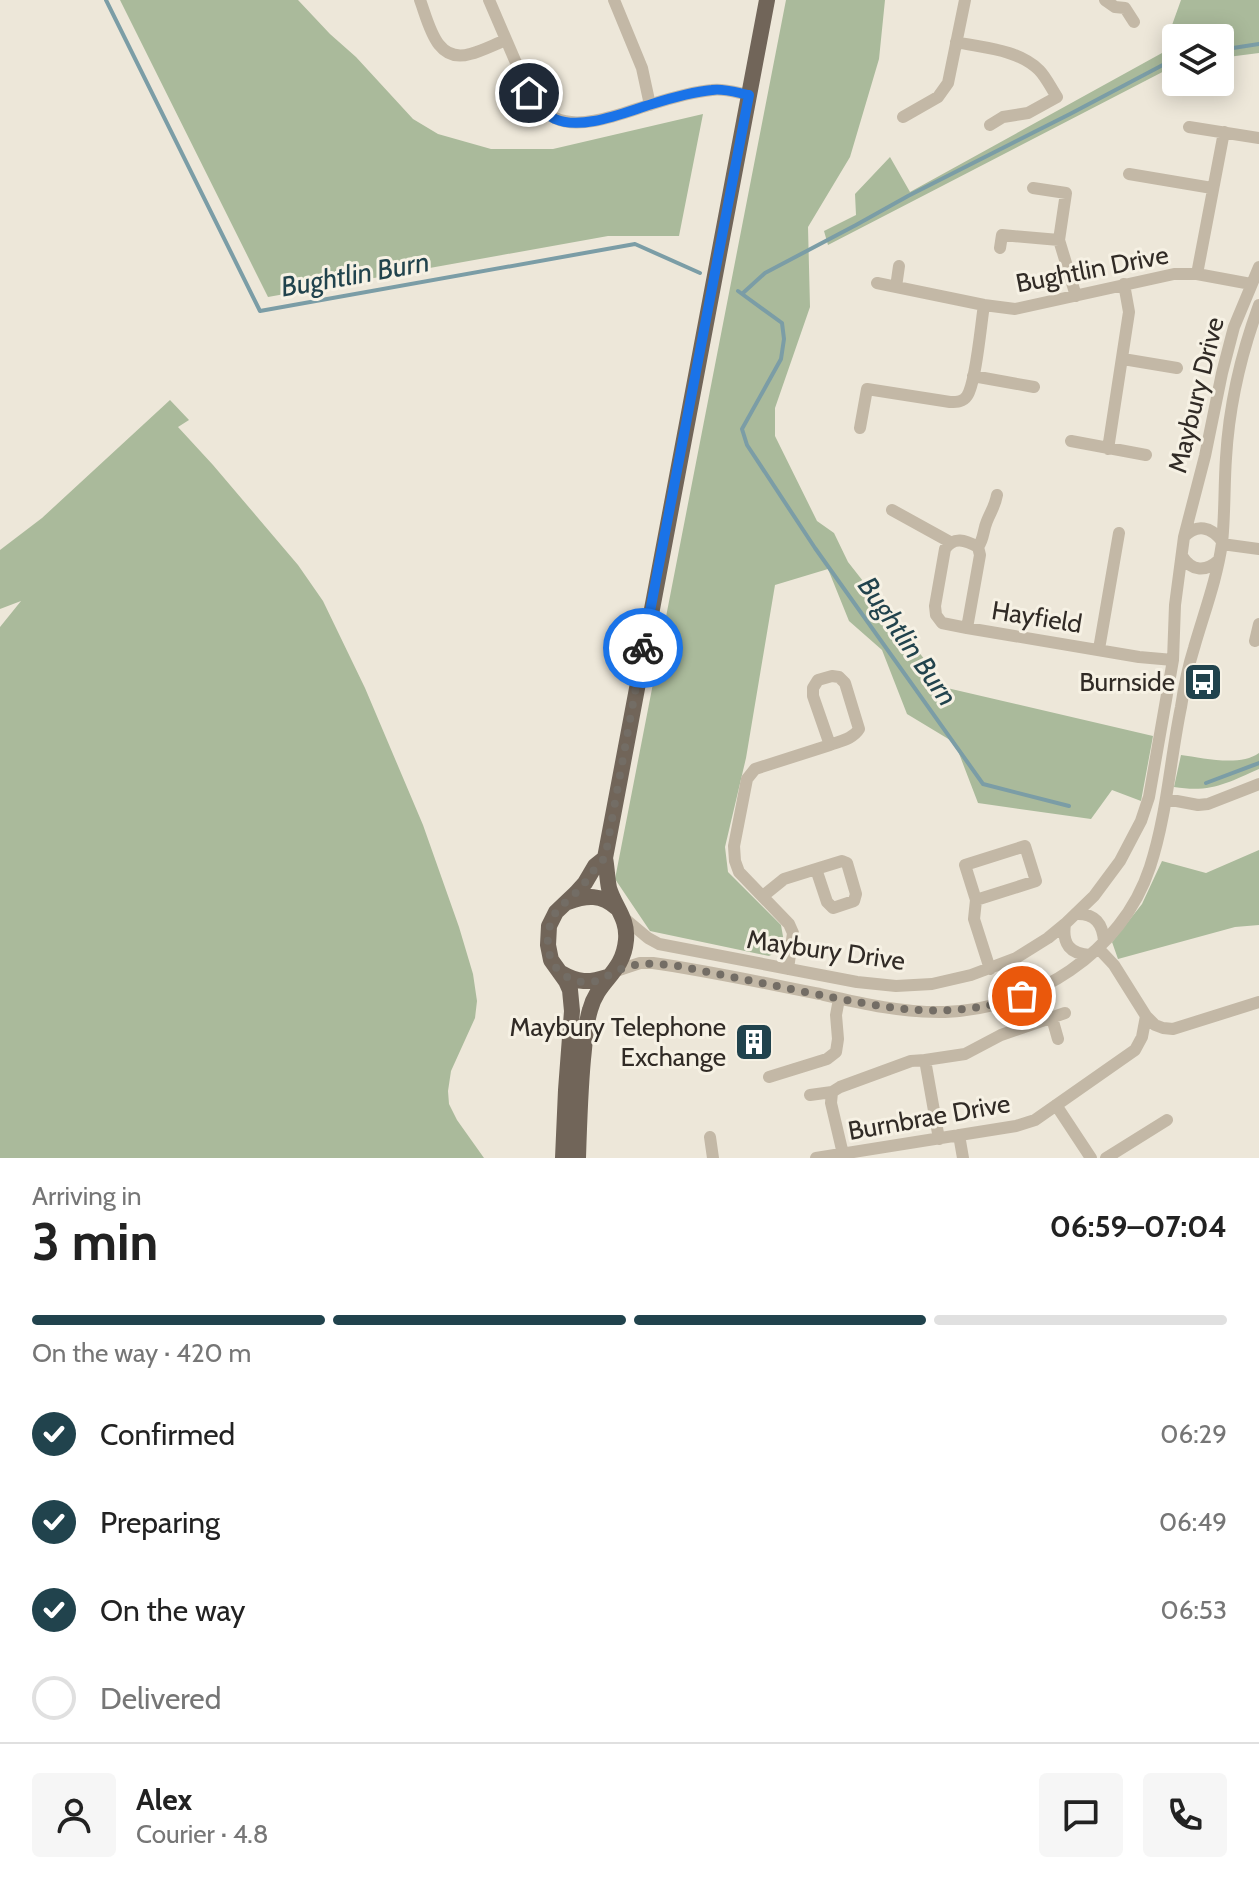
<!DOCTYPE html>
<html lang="en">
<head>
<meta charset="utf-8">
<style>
  :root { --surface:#fff; --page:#f6f6f6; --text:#222; --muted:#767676; --line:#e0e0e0; --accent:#21434d }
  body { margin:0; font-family:Cabin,sans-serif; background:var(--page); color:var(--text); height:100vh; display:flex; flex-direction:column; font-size:30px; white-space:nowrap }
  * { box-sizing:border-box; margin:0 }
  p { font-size:26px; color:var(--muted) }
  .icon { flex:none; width:44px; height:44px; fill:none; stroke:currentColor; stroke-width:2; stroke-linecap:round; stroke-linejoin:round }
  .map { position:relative; height:1158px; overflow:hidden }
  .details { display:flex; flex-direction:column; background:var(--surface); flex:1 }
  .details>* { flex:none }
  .fabs { position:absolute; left:1162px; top:24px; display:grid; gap:16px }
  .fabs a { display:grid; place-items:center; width:72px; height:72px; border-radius:8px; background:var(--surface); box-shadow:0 4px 20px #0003; font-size:40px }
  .pin { position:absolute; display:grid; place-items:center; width:68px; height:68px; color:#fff; margin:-34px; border:4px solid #fff; border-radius:50%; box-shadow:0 2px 8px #0007 }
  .courier { position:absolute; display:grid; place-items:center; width:80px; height:80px; margin:-40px; border:6px solid #1a73e8; border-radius:50%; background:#fff; color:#222; box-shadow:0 2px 10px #0007 }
  .summary em { font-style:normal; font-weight:700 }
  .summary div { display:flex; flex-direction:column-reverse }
  .summary { display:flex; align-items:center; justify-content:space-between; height:136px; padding:0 32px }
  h1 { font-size:52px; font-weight:700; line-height:60px }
  .bar { display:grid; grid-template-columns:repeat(4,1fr); gap:12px 8px; align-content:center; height:96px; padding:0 32px }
  .bar i { height:10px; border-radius:6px; background:var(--line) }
  .bar .current { background:var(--accent) }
  .bar p { grid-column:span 4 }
  .line { display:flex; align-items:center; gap:20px; padding:0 32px; border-top:2px solid var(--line) }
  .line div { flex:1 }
  .round { display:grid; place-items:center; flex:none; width:84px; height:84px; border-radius:8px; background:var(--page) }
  ol { padding:0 32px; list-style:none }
  li { display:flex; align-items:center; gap:24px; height:88px }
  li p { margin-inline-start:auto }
  li .icon { padding:8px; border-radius:50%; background:var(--accent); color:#fff; stroke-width:4 }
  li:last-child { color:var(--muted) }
  li i { width:44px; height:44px; border:4px solid var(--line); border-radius:50% }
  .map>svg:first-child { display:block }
  .green { fill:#aaba9b }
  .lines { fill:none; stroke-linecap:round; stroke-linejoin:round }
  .stream { stroke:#7b9da6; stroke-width:4 }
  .minor { stroke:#c3b8a6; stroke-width:12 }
  .major { stroke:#716559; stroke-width:16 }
  .done { stroke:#736d65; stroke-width:8; stroke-dasharray:0 14.4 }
  .route { stroke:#1a73e8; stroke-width:10 }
  .labels { text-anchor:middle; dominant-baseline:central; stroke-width:6; stroke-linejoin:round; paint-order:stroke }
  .street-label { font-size:26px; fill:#312b26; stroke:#f6f1e4 }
  .poi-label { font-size:26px; fill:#312b26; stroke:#f6f1e4; text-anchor:end }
  .water-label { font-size:28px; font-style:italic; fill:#21434d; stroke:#f6f1e4 }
</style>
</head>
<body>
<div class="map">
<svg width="1259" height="1158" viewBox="0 0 1259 1158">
  <rect width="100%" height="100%" fill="#ede7d9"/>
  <!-- green -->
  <path class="green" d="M120,0h178l32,34 26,23 57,62 25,15 53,15h62l150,-35 -24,122h-71l-340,61z
    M786,0h99l-6,59 -29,98 -42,70 2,80 -35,101v28l42,85 17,12 14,29 99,126 206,48 -12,65 -29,-11 -21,29 -113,-16 -23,-60 -48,-29 -25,-64 -33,-29 -21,-52 -53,16 -29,173 -21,89 3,25 53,53 4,23 -16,8 -119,-25 -35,-52z
    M1181,0h78v53l-39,5v-20h-44v27l-348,180 -4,-14 32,-16 -1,-21 35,-37 20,35 252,-139z
    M170,400l19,20 -11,7 35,38 85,100 25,36 42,87 58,137 36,102 14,47 4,27 -2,17 -24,53 -3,20 1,13 8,16 27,38h-484v-531l21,-26 -21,8v-59l42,-32z
    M1259,753v16c-32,14 -48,24 -85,18l7,-32c22,3 59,12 78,-2z
    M1259,850v75l-24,2 -117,32 -6,-17 30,-38 20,-43 44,12z"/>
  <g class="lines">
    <!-- stream -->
    <path class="stream" d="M106,0l154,311 375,-67 65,29
      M1220,50l39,-6
      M738,291l44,32 2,16 -3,20 -39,70 5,16 68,103 168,236 86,22
      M743,293l22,-20 91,-48 52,-29 162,-82 106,-56
      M1206,783l53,-20"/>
    <!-- minor -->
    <path class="minor" d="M420,0c9,24 16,64 50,54 12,-3 25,-10 36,-14
      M489,0l40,93c7,11 13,20 26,25 27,13 70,-6 97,-14 19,-6 40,-12 60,-14 12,-2 26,3 37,5
      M614,0l28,68 8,37
      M1105,0l10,7 10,1 9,14
      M956,42c28,6 61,7 83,28 7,7 12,18 18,27l-29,16 -25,4 -13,8
      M903,117l35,-20 10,-14 17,-83
      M1189,127l70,11
      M1129,174l83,14
      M1033,188l33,5 -7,47 17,56
      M1000,248l2,-13 57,5
      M1197,274l27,-142
      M877,283l107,22 31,4 159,-35h23l54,10
      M896,287l3,-21
      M1123,359l54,9
      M973,376l61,11
      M860,428l7,-39 83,13c7,0 13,0 17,-6 9,-13 14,-73 17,-91
      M1071,441l75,14
      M1108,449l21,-137 -5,-28
      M892,510l58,32
      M1184,537c13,-14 27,-10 38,4
      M1222,544l37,5
      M978,547c6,-8 5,-17 9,-26 4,-10 8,-15 10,-26
      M1182,556c10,16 24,16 37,4
      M967,628l13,-73 -2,-8c-13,-7 -24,-11 -33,2l-10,57 1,9 6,8 25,5 172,29 34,3
      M1255,641l4,-17
      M1099,649l20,-116
      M832,676l7,1 6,6 14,46c-6,10 -19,12 -29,16l-17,-49v-8l5,-8z
      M1166,799l32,6 10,-1 51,-20
      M842,861l5,2 9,31 -2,7 -21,7 -6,-6 -11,-33z
      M763,896l21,-17 32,-10
      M976,900l60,-19 -11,-35 -60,19 11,35 -2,19 16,50
      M1076,914c19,-1 27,10 28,28
      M624,918l24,20 11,6 198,38 39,4 36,-2 39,-9 45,-17 32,-20 17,-14 29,-28 26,-35 21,-40 8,-24 24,-137 2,-55 9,-68 21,-81 17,-83 12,-46 25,-60
      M1065,924c-3,20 5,30 25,31
      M1099,949l15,16 32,51 9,9 8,3 10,1 86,-27
      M788,969l5,-36 -4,-9 -50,-52 -4,-11 -1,-15 13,-67 8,-10 75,-24
      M616,971l24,-8h13c56,8 111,20 167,31 40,9 83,19 125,18 88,-3 177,-59 205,-145 17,-52 20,-107 31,-160 3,-20 7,-40 13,-59 10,-35 23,-69 28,-105 3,-28 2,-57 4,-85 3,-52 15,-104 33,-153
      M1052,1018l6,21
      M769,1077l58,-18 9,-7 2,-13 -2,-24 3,-16
      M810,1095l22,-3
      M1056,1105l35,53
      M959,1135l4,23
      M710,1137l3,21
      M939,1139l-14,-79 40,-6 36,-19 64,-22
      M843,1154l-12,-51 1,-11 8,-5 71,-26 14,-1
      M816,1158l200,-32 19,-6 100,-70 7,-13 4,-21
      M1106,1158l61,-38"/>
    <!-- major -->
    <path class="major" d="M568,902c19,-7 33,-8 49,6
      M561,973c17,10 28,10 46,4
      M563,1158l3,-68 6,-79 -2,-21 -4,-9 -15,-21 -3,-15 1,-19 7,-14 20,-19 9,-10 10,-17 10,-8
      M578,1158c1,-33 2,-66 5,-99 2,-16 2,-33 7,-49 8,-31 33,-36 36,-70 2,-22 -11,-32 -17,-52 -2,-10 -2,-20 -4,-30l162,-858"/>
  </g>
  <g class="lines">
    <!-- done -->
    <path class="done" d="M643,648l-38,210c-10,8 -15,19 -23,28 -8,10 -19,17 -26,26 -10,15 -11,38 -2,53 7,10 19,17 31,17 14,1 23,-7 34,-12 20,-9 39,-6 60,-4 42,9 84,17 126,26 78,15 139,31 217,4"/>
    <!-- route -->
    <path class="route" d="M529,93c7,11 14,20 26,26 27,12 70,-7 97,-15 19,-6 40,-12 60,-14 12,-2 26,3 37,5l-106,553"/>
  </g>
  <!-- icons -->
  <defs>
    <symbol id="bus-square" viewBox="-11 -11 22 22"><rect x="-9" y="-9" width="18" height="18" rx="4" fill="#21434d" stroke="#f6f1e4"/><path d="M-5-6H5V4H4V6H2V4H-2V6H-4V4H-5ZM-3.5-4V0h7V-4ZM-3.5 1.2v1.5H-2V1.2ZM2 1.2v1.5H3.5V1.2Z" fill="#fff"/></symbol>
    <symbol id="building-square" viewBox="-11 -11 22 22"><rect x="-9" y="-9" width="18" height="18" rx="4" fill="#21434d" stroke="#f6f1e4"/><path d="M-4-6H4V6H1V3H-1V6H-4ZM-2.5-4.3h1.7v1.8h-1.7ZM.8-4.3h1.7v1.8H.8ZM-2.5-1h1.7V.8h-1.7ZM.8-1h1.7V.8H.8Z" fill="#fff"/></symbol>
  </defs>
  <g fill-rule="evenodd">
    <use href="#bus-square" x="1181" y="660" width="44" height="44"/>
    <use href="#building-square" x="732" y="1020" width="44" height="44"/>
  </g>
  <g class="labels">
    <!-- street labels -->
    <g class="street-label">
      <text transform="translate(1092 269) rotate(-11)">Bughtlin Drive</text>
      <text transform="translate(1196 395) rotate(-76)">Maybury Drive</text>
      <text transform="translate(1037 617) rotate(9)">Hayfield</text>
      <text transform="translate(826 950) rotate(8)">Maybury Drive</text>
      <text transform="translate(929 1117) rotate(-10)">Burnbrae Drive</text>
    </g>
    <!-- poi labels -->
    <g class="poi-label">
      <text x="1175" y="682">Burnside</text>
      <text x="726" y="1027">Maybury Telephone<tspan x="726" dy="30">Exchange</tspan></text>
    </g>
    <!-- water labels -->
    <g class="water-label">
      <text transform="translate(355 274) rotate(-10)">Bughtlin Burn</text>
      <text transform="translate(908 641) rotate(55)">Bughtlin Burn</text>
    </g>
  </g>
</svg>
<div class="fabs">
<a><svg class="icon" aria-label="layers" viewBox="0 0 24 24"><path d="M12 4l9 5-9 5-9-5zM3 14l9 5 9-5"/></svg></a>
</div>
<div class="pin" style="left:1022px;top:996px;background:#ea580c"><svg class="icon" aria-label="bag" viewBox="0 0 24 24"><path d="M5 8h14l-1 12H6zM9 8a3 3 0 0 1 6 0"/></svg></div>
<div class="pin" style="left:529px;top:93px;background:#1f2937"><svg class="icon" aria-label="home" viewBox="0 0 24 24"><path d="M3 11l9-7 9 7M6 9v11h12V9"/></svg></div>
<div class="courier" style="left:643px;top:648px"><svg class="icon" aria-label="bike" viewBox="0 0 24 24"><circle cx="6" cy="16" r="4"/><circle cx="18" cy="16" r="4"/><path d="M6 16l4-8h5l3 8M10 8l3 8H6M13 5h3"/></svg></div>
</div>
<section class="details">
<div class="summary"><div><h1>3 min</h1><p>Arriving in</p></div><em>06:59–07:04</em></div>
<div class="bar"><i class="current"></i><i class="current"></i><i class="current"></i><i></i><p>On the way · 420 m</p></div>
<ol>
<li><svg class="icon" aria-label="check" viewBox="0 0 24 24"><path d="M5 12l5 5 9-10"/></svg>Confirmed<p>06:29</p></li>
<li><svg class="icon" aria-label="check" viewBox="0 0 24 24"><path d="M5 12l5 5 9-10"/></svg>Preparing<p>06:49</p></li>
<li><svg class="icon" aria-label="check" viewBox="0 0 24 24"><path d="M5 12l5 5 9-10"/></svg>On the way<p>06:53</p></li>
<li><i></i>Delivered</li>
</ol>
<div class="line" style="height:144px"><a class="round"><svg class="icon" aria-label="person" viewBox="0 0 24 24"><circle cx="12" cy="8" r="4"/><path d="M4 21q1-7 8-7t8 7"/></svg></a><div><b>Alex</b><p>Courier · 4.8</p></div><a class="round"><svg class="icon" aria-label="chat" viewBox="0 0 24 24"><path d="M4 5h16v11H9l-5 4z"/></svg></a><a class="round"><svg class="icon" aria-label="phone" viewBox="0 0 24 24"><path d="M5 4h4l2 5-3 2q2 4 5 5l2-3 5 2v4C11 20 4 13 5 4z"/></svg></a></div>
</section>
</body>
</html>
